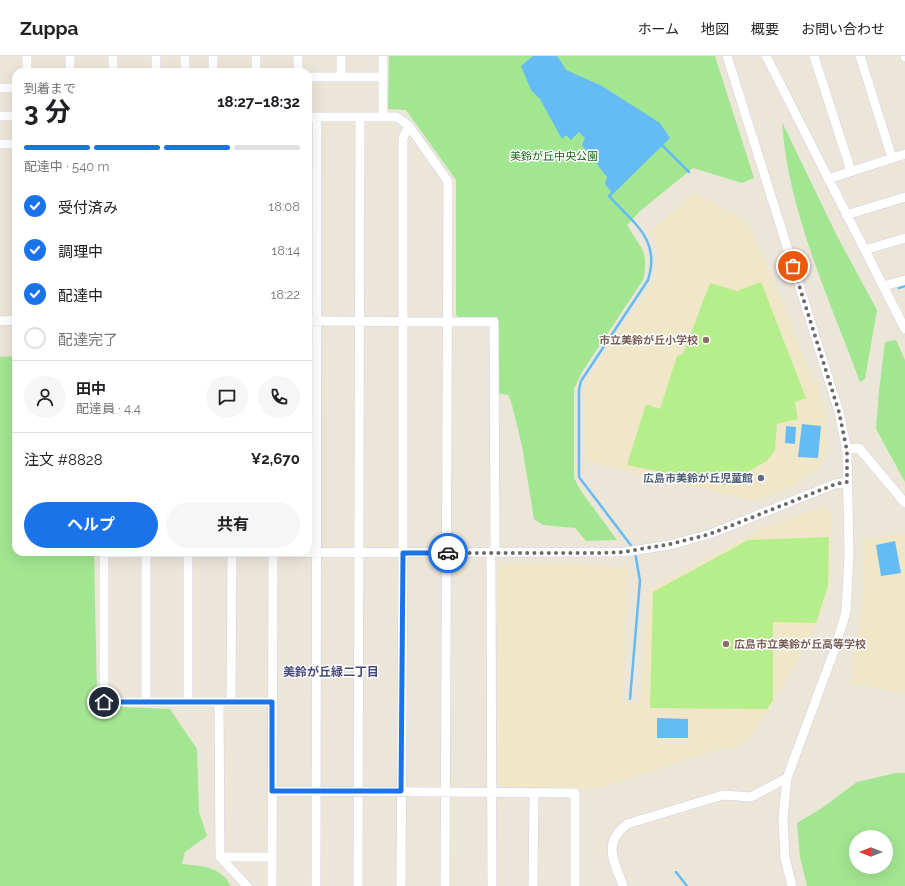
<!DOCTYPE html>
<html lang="ja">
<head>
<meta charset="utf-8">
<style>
  :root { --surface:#fff; --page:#f6f6f6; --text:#202124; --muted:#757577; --line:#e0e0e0; --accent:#1a73e8 }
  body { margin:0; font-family:Raleway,"Noto Sans JP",sans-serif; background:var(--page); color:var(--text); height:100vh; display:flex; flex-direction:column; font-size:15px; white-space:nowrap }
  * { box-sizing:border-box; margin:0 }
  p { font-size:13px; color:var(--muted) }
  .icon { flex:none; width:22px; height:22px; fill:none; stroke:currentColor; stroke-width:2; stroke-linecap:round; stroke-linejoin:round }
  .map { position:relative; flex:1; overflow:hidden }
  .panel { position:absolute; left:12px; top:12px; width:300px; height:488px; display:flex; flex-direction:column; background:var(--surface); border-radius:12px; box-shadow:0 4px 16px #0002 }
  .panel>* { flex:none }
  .needle { width:26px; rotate:270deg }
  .tools { position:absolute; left:849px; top:774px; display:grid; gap:8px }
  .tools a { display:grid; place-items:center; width:44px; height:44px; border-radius:50%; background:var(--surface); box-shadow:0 4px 16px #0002; font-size:20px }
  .pin { position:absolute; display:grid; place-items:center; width:34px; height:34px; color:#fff; margin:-17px; border:2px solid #fff; border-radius:50%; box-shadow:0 1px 4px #0007 }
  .courier { position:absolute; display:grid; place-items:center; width:40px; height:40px; margin:-20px; border:3px solid #1a73e8; border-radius:50%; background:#fff; color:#222; box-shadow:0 1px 5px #0007 }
  .summary em { font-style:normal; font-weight:700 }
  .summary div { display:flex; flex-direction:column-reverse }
  .summary { display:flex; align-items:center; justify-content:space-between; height:68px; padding:0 12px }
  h1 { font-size:26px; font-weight:700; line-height:30px }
  .bar { display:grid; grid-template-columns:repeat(4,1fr); gap:6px 4px; align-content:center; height:48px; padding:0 12px }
  .bar i { height:5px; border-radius:3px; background:var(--line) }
  .bar .selected { background:var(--accent) }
  .bar p { grid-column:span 4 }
  .line { display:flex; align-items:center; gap:10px; padding:0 12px; border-top:1px solid var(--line) }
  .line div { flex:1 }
  .round { display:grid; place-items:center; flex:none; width:42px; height:42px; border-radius:21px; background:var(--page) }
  ol { padding:0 12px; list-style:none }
  li { display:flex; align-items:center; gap:12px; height:44px }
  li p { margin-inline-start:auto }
  li .icon { padding:4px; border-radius:50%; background:var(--accent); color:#fff; stroke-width:4 }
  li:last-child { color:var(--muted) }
  li i { width:22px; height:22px; border:2px solid var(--line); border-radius:50% }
  .cta { display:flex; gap:8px; margin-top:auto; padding:8px 12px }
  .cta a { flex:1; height:46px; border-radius:24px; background:var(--accent); color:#fff; font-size:16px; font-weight:700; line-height:46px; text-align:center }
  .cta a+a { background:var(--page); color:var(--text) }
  header { display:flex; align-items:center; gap:24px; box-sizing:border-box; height:56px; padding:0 20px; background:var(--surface); border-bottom:1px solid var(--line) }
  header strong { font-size:19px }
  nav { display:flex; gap:22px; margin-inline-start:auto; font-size:14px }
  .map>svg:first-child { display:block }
  .education { fill:#efe7c7 }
  .green { fill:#a3e691; fill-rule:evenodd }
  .pitch { fill:#b7ee8c }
  .water { fill:#64bbf5 }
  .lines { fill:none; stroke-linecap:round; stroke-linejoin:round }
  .stream { stroke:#64bbf5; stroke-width:2.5 }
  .minor-casing { stroke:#cecfe2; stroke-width:10 }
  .minor { stroke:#fff; stroke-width:9 }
  .done { stroke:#6d6a66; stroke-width:4; stroke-dasharray:0 7.2 }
  .route { stroke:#1a73e8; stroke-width:5 }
  .education-dot { fill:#8d6e63; stroke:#fff; stroke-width:1.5 }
  .service-dot { fill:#5c6f8a; stroke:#fff; stroke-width:1.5 }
  .labels { text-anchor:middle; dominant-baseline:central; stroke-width:3; stroke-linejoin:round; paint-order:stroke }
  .park-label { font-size:11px; fill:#1b6815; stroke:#fff }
  .education-label { font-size:11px; font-weight:bold; fill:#785e54; stroke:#fff; text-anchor:end }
  .service-label { font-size:11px; font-weight:bold; fill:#4e5e75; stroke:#fff; text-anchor:end }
  .neighbourhood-label { font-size:12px; font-weight:bold; fill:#46497b; stroke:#fff }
</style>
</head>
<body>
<header>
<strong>Zuppa</strong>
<nav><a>ホーム</a><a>地図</a><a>概要</a><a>お問い合わせ</a></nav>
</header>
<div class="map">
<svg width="905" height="830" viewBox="0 0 905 830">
  <rect width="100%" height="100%" fill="#ece6d9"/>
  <!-- education -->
  <path class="education" d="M694,137l54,29 34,80 31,81 4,-1 8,30 3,31 -7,23 -26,19 -41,16 -171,-41v-64l6,-19 68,-101v-32l-7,-12z
    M824,450l8,6 -2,75 -13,38 -20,38 -47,76 -11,8 -24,3 -118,39h-93l-5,-5 -1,-216 4,-4h73l53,3 -5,135h18l7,-112 103,-56 34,-15z
    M905,477v161l-55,-11 12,-79 1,-65z"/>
  <!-- green -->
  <path class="green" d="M389,0h326l39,122 -12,5 -49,-15 -54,44 -12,13c13,23 23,26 16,55l-61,92 -8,17v89l7,13 36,49 -31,1 -11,-13 -32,-3 -9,-6 -12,-73 -11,-45 -3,-6 -7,-1 -3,-3v-74h-40l-2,-2v-135l-50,-70 -18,-1z
    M782,66l55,114 40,74 -12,69 -5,3c-31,-84 -72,-170 -78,-260z
    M896,284l9,20v122l-29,-53 3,-38 6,-49z
    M16,300v196h78l3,145 4,9 69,3 27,40 2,63 8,24 -22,16 -3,12c19,2 39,2 49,22h-231v-529z
    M896,717h9v113h-98l-7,-29 -3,-34 25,-15 35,-26zM856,781h30v30h-30z"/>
  <!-- pitch -->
  <path class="pitch" d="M761,226l45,116 -11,4 3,17 -21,5 -2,26 -8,11 -42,24 -98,-20 19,-61 14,5 17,-53 6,-2 27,-71 27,8z
    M829,481l-1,49 -12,37 -43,-1v78l-6,9 -117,-1 3,-116 95,-52z"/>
  <!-- water -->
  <path class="water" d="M533,0h24l9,14 36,16 58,37 10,15 -57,56 -8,-10 2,-7 -25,-32 3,-7 -6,-6 -8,8 -5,-5 -4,4 -22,-40 -9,-9 -10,-24z
    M802,368l19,2 -3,32 -20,-1z
    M786,370l10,1 -1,17 -10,-1z
    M895,485l6,32 -20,3 -5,-31z
    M657,662l31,1v19h-31z"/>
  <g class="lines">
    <!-- stream -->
    <path class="stream" d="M661,88l28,28
      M613,136l-4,4c25,28 52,43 39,84l-67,101 -2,9v87l54,71
      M899,232l6,-2
      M630,643l10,-118 -5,-29
      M676,816l11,14"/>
    <defs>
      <path id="minor" d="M185,0v16
        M256,0v16
        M298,0v16
        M727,0l112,356 8,39 2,103 -3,58 -12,39 -47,127 -4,41 2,39 7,28
        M766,0l139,273
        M814,0l37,115
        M860,0l32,102
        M905,0v1
        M27,16v-16
        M70,16v-16
        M113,16v-16
        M156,16v-16
        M213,16v-16
        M308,21h75
        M341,21v-21
        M0,32h16
        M0,60h16
        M308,61h89l12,9 38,54 1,6 -3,700
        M383,61v-61
        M0,88h16
        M828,123l77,-25
        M846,159l59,-18
        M865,194l40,-12
        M883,230l22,-6
        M0,265l16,-1
        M308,265l186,1 1,225 -4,6v12l1,321
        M846,393l13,-1 46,55
        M104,496v150h168
        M188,496v150
        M104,497l520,-1 46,-7 40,-11 125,-50 12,-2
        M146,646v-150
        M219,646l1,155h52
        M231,646l1,-150
        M272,735l303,2v93
        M220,801l27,29
        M272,830l1,-334
        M316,830l1,-769
        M358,830l2,-769
        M401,830l2,-333v-415l6,-12
        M533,830l1,-93
        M623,830c-9,-26 -21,-42 4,-62l96,-29 28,2 36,-19"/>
    </defs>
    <!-- minor casing -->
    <use href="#minor" class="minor-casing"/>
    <!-- minor -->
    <use href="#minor" class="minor"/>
  </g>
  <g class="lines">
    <!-- done -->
    <path class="done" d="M448,497h152l24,-1 46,-8 40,-10 126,-50 11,-2v-31l-8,-39 -46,-146"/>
    <!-- route -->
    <path class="route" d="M104,646h168v89h129l2,-238h45"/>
  </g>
  <!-- markers -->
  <g class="education-dot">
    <circle cx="706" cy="284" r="4"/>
    <circle cx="726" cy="588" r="4"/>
  </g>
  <circle class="service-dot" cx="761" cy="422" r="4"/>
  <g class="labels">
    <!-- park labels -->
    <g class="park-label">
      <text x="554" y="100">美鈴が丘中央公園</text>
    </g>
    <!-- education labels -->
    <g class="education-label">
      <text x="698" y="284">市立美鈴が丘小学校</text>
      <text x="734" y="588" text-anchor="start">広島市立美鈴が丘高等学校</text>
    </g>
    <!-- service labels -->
    <g class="service-label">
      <text x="753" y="422">広島市美鈴が丘児童館</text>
    </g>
    <!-- neighbourhood labels -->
    <g class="neighbourhood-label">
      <text x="331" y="616">美鈴が丘緑二丁目</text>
    </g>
  </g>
</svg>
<div class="tools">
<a><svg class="needle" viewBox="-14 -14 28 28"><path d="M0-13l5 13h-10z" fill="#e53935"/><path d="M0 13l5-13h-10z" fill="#757577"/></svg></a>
</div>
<div class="pin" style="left:793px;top:210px;background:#ea580c"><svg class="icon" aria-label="bag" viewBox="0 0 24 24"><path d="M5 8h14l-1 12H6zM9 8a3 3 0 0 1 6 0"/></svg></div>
<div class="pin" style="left:104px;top:646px;background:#1f2937"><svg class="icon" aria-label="home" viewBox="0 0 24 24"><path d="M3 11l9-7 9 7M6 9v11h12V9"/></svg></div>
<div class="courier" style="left:448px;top:497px"><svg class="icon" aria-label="car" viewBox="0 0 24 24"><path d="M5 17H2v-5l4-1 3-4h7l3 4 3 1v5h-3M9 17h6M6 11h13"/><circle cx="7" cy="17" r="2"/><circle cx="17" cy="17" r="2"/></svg></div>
<section class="panel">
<div class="summary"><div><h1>3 分</h1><p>到着まで</p></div><em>18:27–18:32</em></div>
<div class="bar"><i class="selected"></i><i class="selected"></i><i class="selected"></i><i></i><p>配達中 · 540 m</p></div>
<ol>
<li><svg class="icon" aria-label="check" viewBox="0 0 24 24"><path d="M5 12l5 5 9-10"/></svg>受付済み<p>18:08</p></li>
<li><svg class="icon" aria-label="check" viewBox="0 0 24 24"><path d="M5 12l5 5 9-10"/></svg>調理中<p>18:14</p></li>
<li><svg class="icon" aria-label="check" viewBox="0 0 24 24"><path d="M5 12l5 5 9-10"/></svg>配達中<p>18:22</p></li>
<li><i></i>配達完了</li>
</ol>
<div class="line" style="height:72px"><a class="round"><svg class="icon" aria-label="person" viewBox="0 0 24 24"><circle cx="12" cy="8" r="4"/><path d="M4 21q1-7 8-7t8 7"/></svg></a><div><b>田中</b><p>配達員 · 4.4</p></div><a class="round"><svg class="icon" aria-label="chat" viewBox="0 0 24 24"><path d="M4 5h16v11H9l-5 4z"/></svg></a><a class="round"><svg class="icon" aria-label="phone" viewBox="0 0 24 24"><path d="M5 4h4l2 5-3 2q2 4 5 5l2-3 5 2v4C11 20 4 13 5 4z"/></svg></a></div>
<div class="line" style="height:52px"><div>注文 #8828</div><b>¥2,670</b></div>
<div class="cta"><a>ヘルプ</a><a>共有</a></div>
</section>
</div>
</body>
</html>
